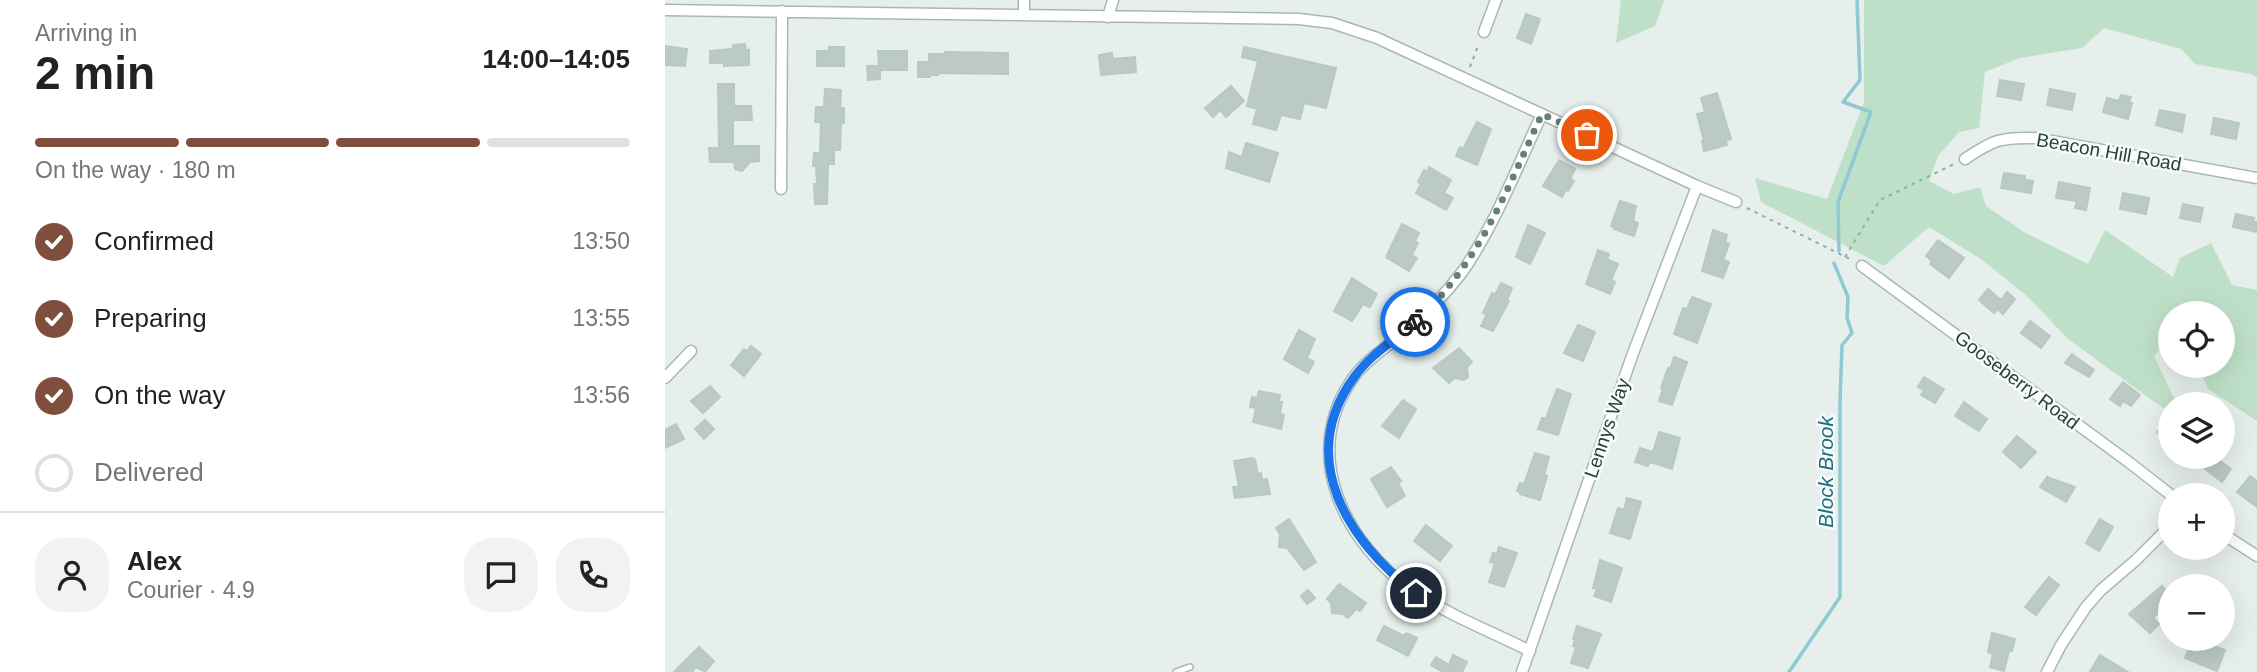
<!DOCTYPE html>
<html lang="en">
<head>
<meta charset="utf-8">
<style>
  :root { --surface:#fff; --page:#f2f2f2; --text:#222; --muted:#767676; --line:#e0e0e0; --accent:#804e3d }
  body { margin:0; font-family:Helvetica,sans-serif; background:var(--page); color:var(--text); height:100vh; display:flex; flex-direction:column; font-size:26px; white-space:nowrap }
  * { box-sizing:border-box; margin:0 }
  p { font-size:23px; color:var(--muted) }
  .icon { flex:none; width:38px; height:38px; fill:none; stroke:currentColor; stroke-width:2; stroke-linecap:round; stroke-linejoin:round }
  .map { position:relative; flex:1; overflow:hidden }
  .drawer { display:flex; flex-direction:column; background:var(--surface); width:665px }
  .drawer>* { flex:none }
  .fabs { position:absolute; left:1493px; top:301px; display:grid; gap:14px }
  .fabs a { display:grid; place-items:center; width:77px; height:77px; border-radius:50%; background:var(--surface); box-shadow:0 7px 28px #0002; font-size:35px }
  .pin { position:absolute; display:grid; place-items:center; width:60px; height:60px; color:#fff; margin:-30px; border:4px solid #fff; border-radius:50%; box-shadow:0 2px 7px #0007 }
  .courier { position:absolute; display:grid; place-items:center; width:70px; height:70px; margin:-35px; border:5px solid #1a73e8; border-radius:50%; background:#fff; color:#222; box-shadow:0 2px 9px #0007 }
  .head em { font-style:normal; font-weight:700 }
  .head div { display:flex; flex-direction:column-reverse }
  .head { display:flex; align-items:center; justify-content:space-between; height:119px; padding:0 35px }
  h1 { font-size:46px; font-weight:700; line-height:52px }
  .bar { display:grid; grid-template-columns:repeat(4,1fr); gap:10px 7px; align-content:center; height:84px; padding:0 35px }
  .bar i { height:9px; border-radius:5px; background:var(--line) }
  .bar .on { background:var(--accent) }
  .bar p { grid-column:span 4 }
  .line { display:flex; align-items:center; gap:18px; padding:0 35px; border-top:2px solid var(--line) }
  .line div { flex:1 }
  .round { display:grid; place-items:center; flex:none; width:74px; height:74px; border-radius:28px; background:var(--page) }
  ol { padding:0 35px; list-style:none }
  li { display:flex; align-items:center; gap:21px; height:77px }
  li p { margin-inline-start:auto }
  li .icon { padding:7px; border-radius:50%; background:var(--accent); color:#fff; stroke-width:4 }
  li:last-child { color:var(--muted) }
  li i { width:38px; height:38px; border:4px solid var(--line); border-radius:50% }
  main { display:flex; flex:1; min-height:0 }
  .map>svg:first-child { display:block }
  .green { fill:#bfe0c8 }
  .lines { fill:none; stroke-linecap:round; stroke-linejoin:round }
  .stream { stroke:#8ec9d4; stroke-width:3.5 }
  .building { fill:#bbcac4; stroke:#b8c9c2; stroke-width:2 }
  .lane-casing { stroke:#a8b8b2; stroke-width:8 }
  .street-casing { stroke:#a8b8b2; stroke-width:13 }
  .path { stroke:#86b3a5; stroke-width:2; stroke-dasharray:3.5 5; stroke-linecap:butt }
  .lane { stroke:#fff; stroke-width:5 }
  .street { stroke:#fff; stroke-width:10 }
  .done { stroke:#687f78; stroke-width:7; stroke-dasharray:0 12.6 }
  .route { stroke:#1a73e8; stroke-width:9 }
  .labels { text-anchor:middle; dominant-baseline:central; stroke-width:5; stroke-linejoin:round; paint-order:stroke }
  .street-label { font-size:19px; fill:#24423a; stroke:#f7fbf9 }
  .water-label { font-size:21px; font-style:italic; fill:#1c6f80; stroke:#f7fbf9 }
</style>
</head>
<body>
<main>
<section class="drawer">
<div class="head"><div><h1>2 min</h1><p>Arriving in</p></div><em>14:00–14:05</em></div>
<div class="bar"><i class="on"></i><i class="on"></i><i class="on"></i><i></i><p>On the way · 180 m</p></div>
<ol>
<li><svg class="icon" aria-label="check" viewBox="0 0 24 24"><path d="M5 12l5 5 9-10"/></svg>Confirmed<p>13:50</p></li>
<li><svg class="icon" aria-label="check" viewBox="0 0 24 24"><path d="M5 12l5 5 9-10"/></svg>Preparing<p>13:55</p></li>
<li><svg class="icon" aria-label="check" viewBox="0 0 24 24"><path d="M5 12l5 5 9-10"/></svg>On the way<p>13:56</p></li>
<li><i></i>Delivered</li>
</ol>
<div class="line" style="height:126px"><a class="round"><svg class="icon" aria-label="person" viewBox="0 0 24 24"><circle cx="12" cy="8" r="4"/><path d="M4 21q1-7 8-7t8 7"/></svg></a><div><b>Alex</b><p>Courier · 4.9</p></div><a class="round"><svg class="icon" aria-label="chat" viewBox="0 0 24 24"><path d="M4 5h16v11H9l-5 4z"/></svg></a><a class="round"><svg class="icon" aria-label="phone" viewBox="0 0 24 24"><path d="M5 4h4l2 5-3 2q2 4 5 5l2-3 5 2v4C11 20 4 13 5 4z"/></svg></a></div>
</section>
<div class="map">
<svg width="1592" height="672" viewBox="0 0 1592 672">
  <rect width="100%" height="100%" fill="#e6efeb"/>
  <!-- green -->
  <path class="green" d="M956,0h43l-9,26 -39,17z
    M1199,0h393v78l-6,-4 -56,-10 -14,-15 -77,-21 -22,20 -62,10 -35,14 -6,56 -20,4 -21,24 -9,25 25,13 26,-7 6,19 38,26 64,32 17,-34 68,47 7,-19 31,-15 21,42 25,5v131l-49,-32 -10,-23h25v-53h-53v31l-5,-2 -11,14 23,48h-7v3l-7,1 -95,-69 -42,-44 -45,-36 -52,-32 -45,39 -123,-64 -6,-24 72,21 37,-97z"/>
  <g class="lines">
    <!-- stream -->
    <path class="stream" d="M1174,251l-1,-49 33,-90 -28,-10 17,-22 -3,-80
      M1124,672l51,-75v-196l2,-56 10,-12 -5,-15 1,-21 -14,-34"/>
  </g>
  <!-- building -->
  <path class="building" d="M861,14l14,5 -9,25 -14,-6z
    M80,44l1,6h3v15l-25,1v-3h-14v-12l23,-2v-4z
    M0,46l22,3 -2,17 -20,-1z
    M164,47h15v19h-27v-15h12z
    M579,47l92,21 -10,40 -22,-5 -4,16 -19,-4 -5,15 -23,-6 4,-15 -10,-3 11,-45 -16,-4z
    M213,51h29v19h-27v9l-12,1 -1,-14h12z
    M280,52l63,1v21l-70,-1v2h-8v2h-12v-15h11v-8h16z
    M447,53l1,6 22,-2 1,15 -35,3 -2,-20z
    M1335,80l24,4 -3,16 -24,-4z
    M53,84h16v22h17l1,14h-19v26h26v15l-9,1 -8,9 -7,-2 -1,-7h-24l-1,-14h10z
    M566,86l13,15 -18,16 -6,-7 -7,7 -8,-9z
    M160,89l16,1 -1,18h4v15h-3l-1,27h-6v14h-6l-1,40h-12l-1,-20h3l-1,-18h-3l1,-13h6l1,-31h-6l1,-15h8z
    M1385,89l25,5 -3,16 -25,-5z
    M1052,93l14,46 -5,1 1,5 -23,6 -2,-10h2l-7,-27 8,-2 -4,-14z
    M1456,95l10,2 -2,6h3l-4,16 -25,-7 4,-14 12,3z
    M1495,110l25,5 -3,17 -26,-7z
    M1549,118l25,5 -3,16 -25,-5z
    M812,122l14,7 -14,36 -21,-9 4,-9 3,2z
    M581,143l32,10 -9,29 -43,-14 3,-16 13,5z
    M894,160l16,9 -5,10 4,2 -6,10 -2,-2 -4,8 -19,-11z
    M764,167l22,13 -7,13 9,5 -7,12 -30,-17 5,-9 -3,-2 6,-12 3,2z
    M1339,173l21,3v4l8,1 -2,12 -30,-5z
    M1394,182l31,6 -4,22 -11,-2 2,-7 -21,-3z
    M1458,193l26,5 -3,16 -26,-5z
    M955,201l16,5 -3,15 5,2 -4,13 -20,-7 1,-2 -4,-1z
    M1518,204l20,4 -3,14 -20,-4z
    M1571,214l18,4 -1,4h4v10l-24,-5z
    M737,224l17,9 -4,8 3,2 -6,12 5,3 -8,13 -23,-14z
    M863,225l17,8 -15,31 -14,-7z
    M1048,230l14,5 -2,7 4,2 -6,16 6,2 -6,16 -21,-7z
    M1273,240l26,18 -15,20 -19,-14 2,-3 -6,-5z
    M933,250l11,4 -2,5 11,5 -7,16 4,2 -5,12 -24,-10z
    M687,278l25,16 -7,13 -7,-3 -11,17 -18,-10z
    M836,283l11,5 -5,12 2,1 -16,30 -12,-5 6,-12 -4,-1 9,-20 3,2z
    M1323,289l13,11 6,-8 8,7 -12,15 -6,-5 -3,4 -15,-13z
    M1027,297l19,7 -14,39 -23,-9 9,-26 4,1z
    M1365,321l20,15 -9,12 -20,-15z
    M913,325l17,7 -12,29 -19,-8z
    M634,330l16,9 -8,19 7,4 -6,11 -24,-14z
    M86,346l10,8 -17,22 -13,-11 13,-16 3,2z
    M794,348l13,14 -5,5 1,10 -4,3 -9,-2 -6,5 -16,-15z
    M1407,354l22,16 -5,7 -24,-14z
    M1009,357l13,5 -15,43 -13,-4 4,-12 -2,-1 7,-20 2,1z
    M1259,377l20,12 -9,14 -14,-8 3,-5 -6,-3z
    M1458,382l17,13 -9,11 -8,-5 -3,5 -10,-7z
    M45,386l10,11 -17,16 -12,-12z
    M892,389l14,5 -13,41 -20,-6 4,-11h4z
    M594,391l21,4 -1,7h3l-2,12 4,1 -3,14 -28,-7 3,-14 -6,-1 2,-10 5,1z
    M738,400l13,9 -17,29 -17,-12z
    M1299,402l23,17 -8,12 -24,-15z
    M1505,415v27l-13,-10z
    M40,420l9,9 -10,10 -9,-10z
    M11,424l8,15 -19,9v-18z
    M994,432l21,6 -8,31 -22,-7 -2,4 -13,-4 5,-14 13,4z
    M1352,436l19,16 -15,16 -18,-16z
    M870,453l14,4 -5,18 3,1 -7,24 -20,-6v-2l-3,-1 3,-8 4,1z
    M1539,457h11l16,12 -9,13 -23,-18z
    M588,458l2,2 3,14 3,-1 1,7 5,-1 3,15 -35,4 -2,-11h6l-5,-26z
    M726,467l10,14 -3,2 7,13 -18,11 -16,-28z
    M1585,476l7,5v26l-20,-15z
    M1382,477l28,10 -9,15 -26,-15z
    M962,498l14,4 -11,37 -20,-6 8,-25 6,2z
    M624,519l27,43 -12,8 -17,-22 -8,-1 1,-13 -4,-6z
    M1435,519l13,8 -14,24 -13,-8z
    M761,525l26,21 -12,15 -26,-20z
    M834,547l18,6 -13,34 -15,-5 6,-19 -5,-1 3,-9 4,1z
    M935,560l22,8 -11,34 -17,-6 3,-7 -4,-1z
    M1384,577l10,8 -23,30 -11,-8z
    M674,584l27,19 -6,8 -4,-2 -8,9 -5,-4 -11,-1 -1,-10 -4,-4z
    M1497,586l8,9v7l-17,16 6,6 -9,9 -21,-19z
    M643,590l7,8 -8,6 -6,-8z
    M719,626l20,10 2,-3 11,5 -9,18 -31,-16z
    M912,626l24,8 -13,34 -17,-5 5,-16 -3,-1 2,-6 -2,-1z
    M1327,633l23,6 -3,12h-3l-5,20 -14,-4 3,-13 -5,-2z
    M1529,639h14l-2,4 19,7 -8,21 -32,-13 7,-17z
    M34,647l15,14 -9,11 -9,-5 -4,5h-18z
    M788,655l14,7 -5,10h-19l-12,-7 5,-8 13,8z
    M1435,655l28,17h-38z"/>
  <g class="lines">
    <defs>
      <path id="lane" d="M511,672l14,-5"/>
      <path id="street" d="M0,10l634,9 33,4 45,15 320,148 39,16
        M359,15v-15
        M443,17l5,-17
        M819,32l12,-32
        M1300,159c28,-19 36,-22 70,-21l222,40
        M116,189l1,-178
        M1197,266l268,197 41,32
        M0,378l26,-27
        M1558,534l34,22
        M865,651c-38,-19 -79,-35 -114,-58 -72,-49 -119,-141 -60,-219 13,-16 29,-26 44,-38 23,-19 45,-41 63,-65 33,-48 54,-104 79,-157
        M857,672l110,-316 65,-170
        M1382,672l14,-27 25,-38 15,-17 35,-30 34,-34"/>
    </defs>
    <!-- lane casing -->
    <use href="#lane" class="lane-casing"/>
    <!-- street casing -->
    <use href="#street" class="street-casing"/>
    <!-- path -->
    <path class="path" d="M805,67l9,-24
      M1082,208l105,52
      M1180,257l35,-57 74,-36"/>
    <!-- lane -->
    <use href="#lane" class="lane"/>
    <!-- street -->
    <use href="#street" class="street"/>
  </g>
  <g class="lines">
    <!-- done -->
    <path class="done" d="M750,322c65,-59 91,-131 127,-208l45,21"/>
    <!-- route -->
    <path class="route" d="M750,322c-20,18 -44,32 -60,54 -60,81 -8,165 61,217"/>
  </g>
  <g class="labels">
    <!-- street labels -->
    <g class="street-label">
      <text transform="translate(1444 152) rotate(10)">Beacon Hill Road</text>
      <text transform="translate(1352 380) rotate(37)">Gooseberry Road</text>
      <text transform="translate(942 428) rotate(-71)">Lennys Way</text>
    </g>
    <!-- water labels -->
    <g class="water-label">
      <text transform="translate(1160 472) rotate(-90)">Block Brook</text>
    </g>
  </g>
</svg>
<div class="fabs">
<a><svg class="icon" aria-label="locate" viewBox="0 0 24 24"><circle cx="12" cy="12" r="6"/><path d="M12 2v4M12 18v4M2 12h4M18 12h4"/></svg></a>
<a><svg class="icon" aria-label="layers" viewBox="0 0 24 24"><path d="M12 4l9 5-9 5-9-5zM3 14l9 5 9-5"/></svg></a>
<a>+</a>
<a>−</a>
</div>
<div class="pin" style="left:922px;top:135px;background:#ea580c"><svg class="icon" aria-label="bag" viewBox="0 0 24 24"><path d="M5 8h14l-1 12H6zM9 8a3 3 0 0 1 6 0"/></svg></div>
<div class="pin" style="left:751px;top:593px;background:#1f2937"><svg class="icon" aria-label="home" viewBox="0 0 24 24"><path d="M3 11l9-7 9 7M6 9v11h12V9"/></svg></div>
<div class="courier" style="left:750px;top:322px"><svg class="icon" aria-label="bike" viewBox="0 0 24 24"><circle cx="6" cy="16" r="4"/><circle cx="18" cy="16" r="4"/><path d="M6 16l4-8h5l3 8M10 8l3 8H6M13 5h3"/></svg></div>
</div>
</main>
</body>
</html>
